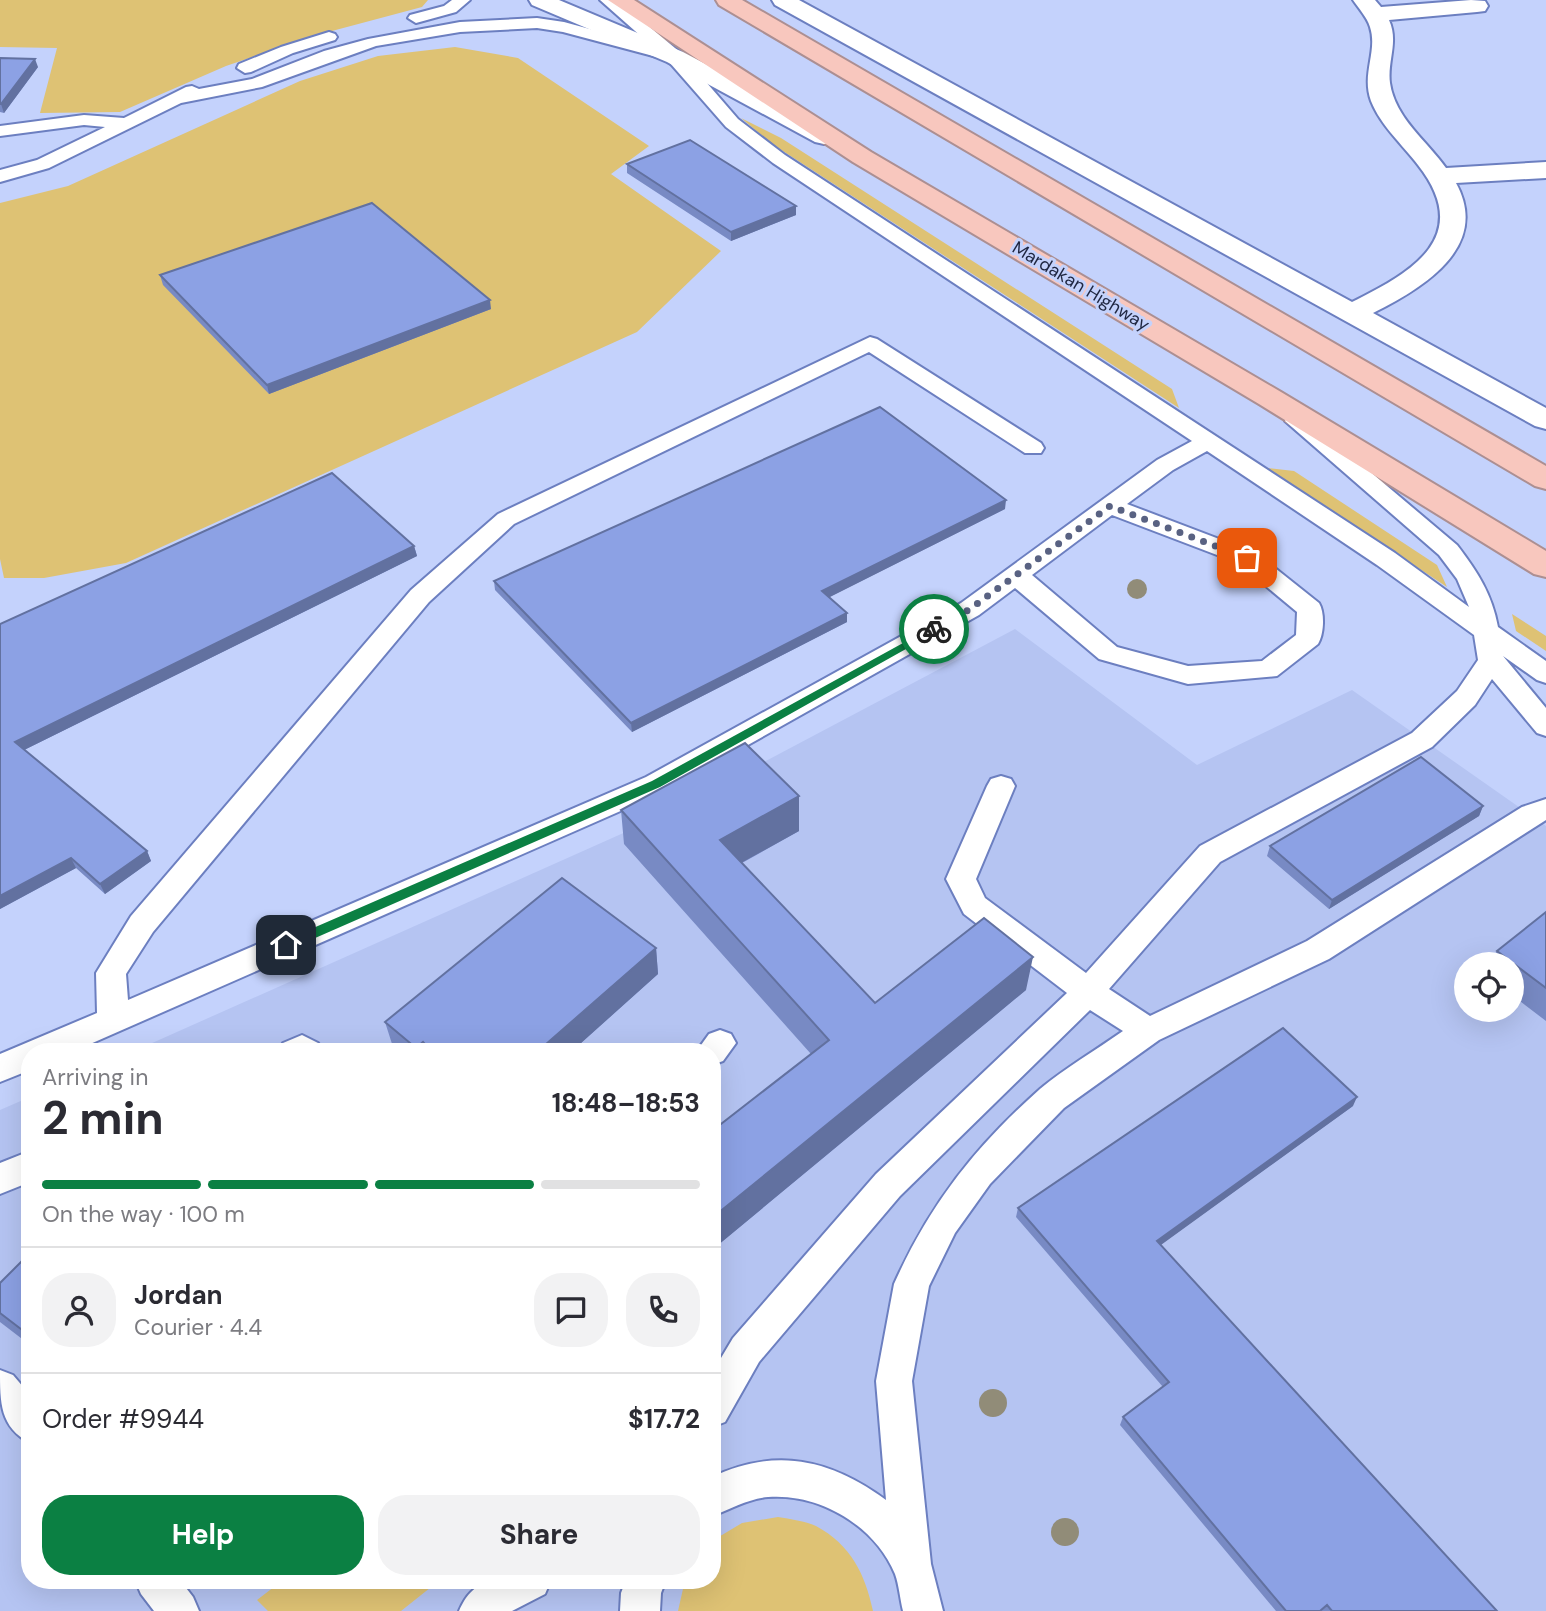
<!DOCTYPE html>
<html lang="en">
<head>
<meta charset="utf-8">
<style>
  :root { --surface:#fff; --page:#f2f2f3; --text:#2b2b33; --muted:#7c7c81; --line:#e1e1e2; --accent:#0b8043 }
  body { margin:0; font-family:"DM Sans",sans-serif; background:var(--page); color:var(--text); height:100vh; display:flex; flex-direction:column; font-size:26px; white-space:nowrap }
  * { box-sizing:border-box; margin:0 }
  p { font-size:23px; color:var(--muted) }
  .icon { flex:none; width:38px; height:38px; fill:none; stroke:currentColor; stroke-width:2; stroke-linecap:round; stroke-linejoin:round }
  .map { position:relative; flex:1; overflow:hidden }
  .sheet { position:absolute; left:21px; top:1043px; width:700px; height:546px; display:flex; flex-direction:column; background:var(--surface); border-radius:28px; box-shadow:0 7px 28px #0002 }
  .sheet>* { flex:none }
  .controls { position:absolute; left:1454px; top:952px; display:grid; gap:14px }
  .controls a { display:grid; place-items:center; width:70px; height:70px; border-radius:50%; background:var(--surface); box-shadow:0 7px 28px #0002; font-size:35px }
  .pin { position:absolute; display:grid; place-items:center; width:60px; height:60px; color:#fff; margin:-30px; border-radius:14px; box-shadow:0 4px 10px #0006 }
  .courier { position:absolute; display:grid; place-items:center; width:70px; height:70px; margin:-35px; border:5px solid #0b8043; border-radius:50%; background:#fff; color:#222; box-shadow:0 2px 9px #0007 }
  .overview em { font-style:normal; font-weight:700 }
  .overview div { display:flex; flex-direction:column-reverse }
  .overview { display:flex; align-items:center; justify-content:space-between; height:119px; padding:0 21px }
  h1 { font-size:46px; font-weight:700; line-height:52px }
  .bar { display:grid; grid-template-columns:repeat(4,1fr); gap:10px 7px; align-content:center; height:84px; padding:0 21px }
  .bar i { height:9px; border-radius:5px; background:var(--line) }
  .bar .active { background:var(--accent) }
  .bar p { grid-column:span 4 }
  .line { display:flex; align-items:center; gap:18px; padding:0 21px; border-top:2px solid var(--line) }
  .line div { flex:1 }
  .round { display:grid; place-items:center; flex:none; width:74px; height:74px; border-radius:28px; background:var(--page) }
  .button { display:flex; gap:14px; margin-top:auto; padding:14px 21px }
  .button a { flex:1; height:80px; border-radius:28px; background:var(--accent); color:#fff; font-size:28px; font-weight:700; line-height:80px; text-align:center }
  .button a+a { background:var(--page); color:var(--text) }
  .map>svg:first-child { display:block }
  .built { fill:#b5c4f2; fill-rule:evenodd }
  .green { fill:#dec274 }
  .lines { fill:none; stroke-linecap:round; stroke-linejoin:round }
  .lane-casing { stroke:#6c7fc0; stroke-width:4 }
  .street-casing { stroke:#6c7fc0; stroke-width:4 }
  .secondary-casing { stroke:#6c7fc0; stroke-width:4 }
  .highway-casing { stroke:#ac8f92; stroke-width:4 }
  .lane { fill:#fff; fill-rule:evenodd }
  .street { fill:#fff; fill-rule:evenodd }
  .secondary { fill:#fff; fill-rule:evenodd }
  .highway { fill:#f8c7be; fill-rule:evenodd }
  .tree { fill:#918c78 }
  .wall { fill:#788ac4 }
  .shaded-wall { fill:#6271a0 }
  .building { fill:#8ca1e4; stroke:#6271a0; stroke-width:2 }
  .route { fill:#0b8043 }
  .done { stroke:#596282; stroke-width:7; stroke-dasharray:0 12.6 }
  .labels { text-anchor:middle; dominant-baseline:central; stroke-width:6; stroke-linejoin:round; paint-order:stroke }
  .far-street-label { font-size:18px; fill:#1f2641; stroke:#c4d2fc }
</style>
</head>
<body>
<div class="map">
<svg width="1546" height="1611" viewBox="0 0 1546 1611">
  <rect width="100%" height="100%" fill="#c4d2fc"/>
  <!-- built -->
  <path class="built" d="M1015,629l182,136 155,-75 194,136v785h-1546v-501l30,-13v483h682v-528h-580l534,-238zM1466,964h46v46h-46z"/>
  <!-- green -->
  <path class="green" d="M0,0h428l-6,7 -105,28 -91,31 -106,46 -80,1 17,-65 -57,-1z
    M455,47l63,11 131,88 -38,28 110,77 -84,81 -511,231 -82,15h-40l-4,-19v-356l68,-17 232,-105 78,-25z
    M741,118l40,20 391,251 7,19 -407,-264z
    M1267,468l27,3 143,94 10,22z
    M1512,614l34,22v15l-30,-20z
    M778,1517c12,2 27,4 38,9 35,19 49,48 57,85h-195l7,-31h27v-39l30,-18z
    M283,1580h157l-39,31h-133l-11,-11z"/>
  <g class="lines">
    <defs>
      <path id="lane" d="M452,0h18l-14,12 -40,11 -8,-5 2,-3 34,-9z
        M600,0h17l64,53 57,66 47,36 610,398 74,54 -12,-28 -18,-24 -154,-134 3,-5h16l153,129c20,26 35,49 41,82l48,34v22l-9,-3 -34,-24 43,52v28l-9,-3 -45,-54 -17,26 -43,42 -212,115 -111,127 41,27 157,-75 215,-134 24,-8v21l-217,139 -170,81 -95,68 -74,76 -35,49 -26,53 -17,95 19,183 12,47h-40c-3,-12 -4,-26 -8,-37 -20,-48 -75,-81 -127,-77 -20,2 -37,12 -56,19v-39c64,-30 118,-18 174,23l-10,-119 18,-97c36,-80 81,-137 146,-195 25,-21 56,-39 83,-58l-33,-21 -190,186 -141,166 -34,60 -13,5v-54l21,-35 143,-164 191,-181 -103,-79 -18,-35 41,-93 4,-7 10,-3 10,3 4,7 -39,93 9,19 101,75 114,-127 212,-113 45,-42 21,-31 -4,-25 -97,-70 -170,-114 -34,19 -46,34 129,49 63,50c6,10 5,31 -1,41l-41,32 -89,8 -89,-25 -84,-71 -36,27 -313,176 -594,261h-42v18l-30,12v-28l97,-41 -1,-40 35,-57 280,-326 87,-76 372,-177 7,2 164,104 3,5 -3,5h-16l-156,-101 -355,172 -85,78 -276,330 -27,42 2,26 518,-223 315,-174 196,-143 35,-19 -419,-278 -47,-36 -63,-72 -6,2 -94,-25 -26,-4 -77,4 -84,14 -114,41 -81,16 -132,65 -49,14v-12l37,-10 68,-33 -21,-2 -84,11v-10l84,-11 40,3 62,-31 6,-1 7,3 53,-10 72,-28 44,-12 92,-17 77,-4 27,4 88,24zM1112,515l126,48 59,49 -1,23 -34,26 -74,5 -71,-19 -85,-72z
        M329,32l6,2 2,3 -2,3 -42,13 -42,19 -6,1 -8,-5 2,-4 42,-17z
        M720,1030l11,4 5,9 -13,18 -11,4v-13h-16l13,-18z
        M302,1035l16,8 5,9h-45l5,-9z
        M30,1151v31l-30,12v-31z
        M0,1370l13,5 17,20v48c-30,-16 -30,-40 -30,-73z
        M135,1580h45l13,17 6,14h-45l-13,-17z
        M489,1580h62l-6,14 -33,17h-53c7,-16 14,-23 30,-31z
        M626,1580h40l-5,13 -1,18h-40l1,-18z"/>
      <path id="street" d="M772,0h27l553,302c61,-30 122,-66 66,-137 -16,-21 -37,-39 -47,-64 -10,-27 7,-50 -1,-74 -3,-10 -11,-18 -17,-27h22l6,7 90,-7 14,1 3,5 -3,5 -8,1 -88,8c10,22 -2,41 1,63 5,35 37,58 56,85l100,-6v16l-90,5c35,64 -33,105 -83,130l173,95v21l-11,-3 -760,-421z"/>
      <path id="secondary" d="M529,0h30l124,52 150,80 3,5 -3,5 -9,2 -9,-2 -148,-80 -135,-57z"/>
      <path id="highway" d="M608,0h26l237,152 410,240 265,159v26l-12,-3 -275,-170 -406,-242z
        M716,0h26l804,466v23l-11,-3 -816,-481z"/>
    </defs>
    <!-- lane casing -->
    <use href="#lane" class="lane-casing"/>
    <!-- street casing -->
    <use href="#street" class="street-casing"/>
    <!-- secondary casing -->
    <use href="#secondary" class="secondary-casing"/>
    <!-- highway casing -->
    <use href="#highway" class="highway-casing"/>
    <!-- lane -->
    <use href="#lane" class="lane"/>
    <!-- street -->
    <use href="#street" class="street"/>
    <!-- secondary -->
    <use href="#secondary" class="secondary"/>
    <!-- highway -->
    <use href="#highway" class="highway"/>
  </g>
  <!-- trees -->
  <g class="tree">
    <circle cx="1137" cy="589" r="10"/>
    <circle cx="993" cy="1403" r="14"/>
    <circle cx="1065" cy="1532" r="14"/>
  </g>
  <!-- wall -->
  <path class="wall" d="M0,58l38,9 -34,46 -4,-1z
    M627,164l169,42v9l-65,26 -104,-68z
    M160,275l331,34 -222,85 -106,-109z
    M1005,509l-176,88 18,25 -215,110 -137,-142 -1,-9z
    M414,546l3,10 -393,194 123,101 4,10 -46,33 -29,-26 -76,41v-285z
    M799,796v35l-57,32 133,140 151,-13 -314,260v-119l99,-77 -187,-210 -3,-34z
    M1483,806l-4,10 -150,93 -62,-53 3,-10z
    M1546,912v109l-34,-26v-31h-23l8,-13z
    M656,948l2,26 -87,78h-173l-5,-5 -8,-25z
    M1353,1106l-193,139 337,366h-221l-156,-186 3,-8 40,-30 -147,-170 2,-9z
    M30,1253v92l-30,-23v-39z"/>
  <!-- shaded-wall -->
  <path class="shaded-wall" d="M35,59l3,8 -34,46 -3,-9z
    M796,206v9l-65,26v-9z
    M490,300l1,9 -222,85 -2,-9z
    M1006,500l-1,9 -183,92v-10z
    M414,546l3,10 -397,196 -5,-10z
    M847,613v9l-215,110 -1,-9z
    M799,796v35l-78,43 -1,-34z
    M1483,806l-4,10 -150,93 3,-9z
    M147,851l4,10 -46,33 -5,-10z
    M71,858l5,10 -76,41v-13z
    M656,948l2,26 -87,78h-34z
    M1033,957l-7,33 -314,260v-32z
    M423,1042l3,10h-9l-1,-4z
    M1357,1097l-4,9 -199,144 3,-9z"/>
  <!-- building -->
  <path class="building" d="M0,58l35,1 -34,45h-1z
    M690,140l106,66 -65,26 -104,-68z
    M372,203l118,97 -223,85 -107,-110z
    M880,407l126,93 -184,91 25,22 -216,110 -137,-142z
    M332,473l82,73 -399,196 132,109 -47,33 -29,-26 -71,38v-272z
    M745,743l54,53 -79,44 155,163 109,-85 49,39 -321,261v-87l117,-91 -208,-230z
    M1421,757l62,49 -151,94 -62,-54z
    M562,878l94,70 -119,104h-105l-9,-10 -7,6 -31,-26z
    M1546,912v76l-49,-37z
    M1283,1028l74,69 -200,144 340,370h-165l-5,-6 -7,6h-34l-163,-194 46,-35 -151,-174z
    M30,1253v83l-30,-23v-30z"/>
  <!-- route -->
  <path class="route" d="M934,626l4,1v4l-278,156 -370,162 -4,1 -7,-5 2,-3 371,-161z"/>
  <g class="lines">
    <!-- done -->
    <path class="done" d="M934,629l36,-20 140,-103 137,52"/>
  </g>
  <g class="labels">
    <!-- far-street labels -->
    <g class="far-street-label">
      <text transform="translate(1081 286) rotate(31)">Mardakan Highway</text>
    </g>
  </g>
</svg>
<div class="controls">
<a><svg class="icon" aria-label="locate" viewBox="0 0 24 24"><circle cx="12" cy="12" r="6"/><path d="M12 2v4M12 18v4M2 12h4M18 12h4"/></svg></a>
</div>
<div class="pin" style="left:1247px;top:558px;background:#ea580c"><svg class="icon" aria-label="bag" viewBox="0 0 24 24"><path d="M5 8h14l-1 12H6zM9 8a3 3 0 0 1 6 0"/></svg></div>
<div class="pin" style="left:286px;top:945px;background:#1f2937"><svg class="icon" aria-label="home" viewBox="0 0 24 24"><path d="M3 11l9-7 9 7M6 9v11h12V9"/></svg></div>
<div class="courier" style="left:934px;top:629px"><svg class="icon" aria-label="bike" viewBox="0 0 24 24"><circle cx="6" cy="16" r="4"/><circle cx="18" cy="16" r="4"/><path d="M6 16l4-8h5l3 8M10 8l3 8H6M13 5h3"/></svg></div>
<section class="sheet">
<div class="overview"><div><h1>2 min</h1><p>Arriving in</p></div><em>18:48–18:53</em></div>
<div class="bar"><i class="active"></i><i class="active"></i><i class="active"></i><i></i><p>On the way · 100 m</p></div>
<div class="line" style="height:126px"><a class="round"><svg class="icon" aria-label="person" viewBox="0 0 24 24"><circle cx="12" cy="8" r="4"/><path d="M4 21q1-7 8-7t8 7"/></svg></a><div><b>Jordan</b><p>Courier · 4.4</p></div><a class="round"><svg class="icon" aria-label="chat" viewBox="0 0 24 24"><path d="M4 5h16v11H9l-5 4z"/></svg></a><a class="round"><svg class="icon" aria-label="phone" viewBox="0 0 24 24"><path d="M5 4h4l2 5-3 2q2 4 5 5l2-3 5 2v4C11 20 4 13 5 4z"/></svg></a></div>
<div class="line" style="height:91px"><div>Order #9944</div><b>$17.72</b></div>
<div class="button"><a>Help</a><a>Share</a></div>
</section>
</div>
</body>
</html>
